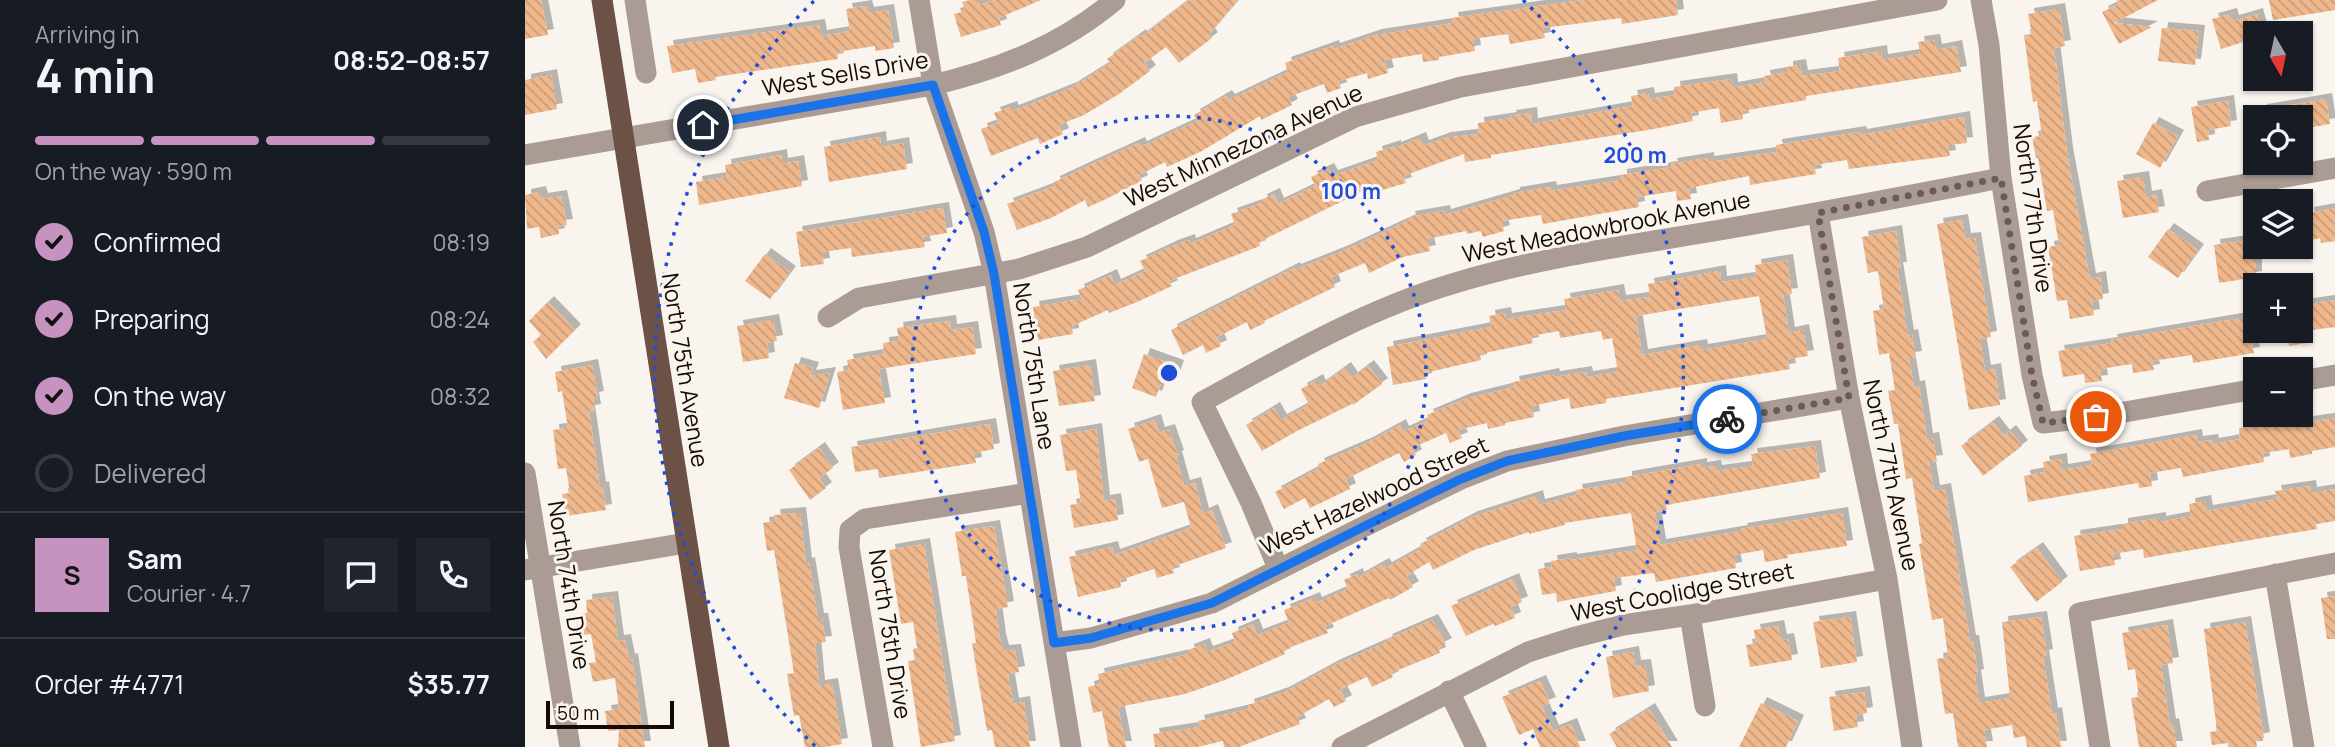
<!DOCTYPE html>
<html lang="en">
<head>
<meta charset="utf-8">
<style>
  :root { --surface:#171b24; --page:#20242c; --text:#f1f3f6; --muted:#9ea1a6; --line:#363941; --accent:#c693c0 }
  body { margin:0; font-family:Manrope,sans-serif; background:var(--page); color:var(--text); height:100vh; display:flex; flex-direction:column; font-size:26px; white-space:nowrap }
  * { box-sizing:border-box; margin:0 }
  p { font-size:23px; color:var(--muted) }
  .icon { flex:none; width:38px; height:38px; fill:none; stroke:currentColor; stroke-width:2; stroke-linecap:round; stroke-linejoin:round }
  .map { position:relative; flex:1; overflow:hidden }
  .panel { display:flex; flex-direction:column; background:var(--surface); width:525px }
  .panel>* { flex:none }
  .needle { width:46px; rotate:171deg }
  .tools { position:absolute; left:1718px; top:21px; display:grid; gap:14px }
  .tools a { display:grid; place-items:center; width:70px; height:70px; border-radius:0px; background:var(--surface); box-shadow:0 2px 5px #0004; font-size:35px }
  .scale { position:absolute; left:21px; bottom:18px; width:128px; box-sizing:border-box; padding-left:7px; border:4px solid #150b04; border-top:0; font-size:19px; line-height:24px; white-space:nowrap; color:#150b04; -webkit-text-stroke:5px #faf4ef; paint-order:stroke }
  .pin { position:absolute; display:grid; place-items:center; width:60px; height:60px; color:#fff; margin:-30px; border:4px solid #fff; border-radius:50%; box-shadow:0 2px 7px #0007 }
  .courier { position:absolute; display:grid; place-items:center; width:70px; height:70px; margin:-35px; border:5px solid #1a73e8; border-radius:50%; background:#fff; color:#222; box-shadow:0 2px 9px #0007 }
  .headline em { font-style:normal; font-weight:700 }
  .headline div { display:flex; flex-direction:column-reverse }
  .headline { display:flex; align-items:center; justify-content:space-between; height:119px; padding:0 35px }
  h1 { font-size:46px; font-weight:700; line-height:52px }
  .bar { display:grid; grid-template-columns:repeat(4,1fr); gap:10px 7px; align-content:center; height:84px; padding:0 35px }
  .bar i { height:9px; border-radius:5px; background:var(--line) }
  .bar .on { background:var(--accent) }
  .bar p { grid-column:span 4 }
  .line { display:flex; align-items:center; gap:18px; padding:0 35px; border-top:2px solid var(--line) }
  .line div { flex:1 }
  .round { display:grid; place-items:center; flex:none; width:74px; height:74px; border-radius:0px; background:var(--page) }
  ol { padding:0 35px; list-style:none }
  li { display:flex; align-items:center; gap:21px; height:77px }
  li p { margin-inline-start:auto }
  li .icon { padding:7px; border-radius:50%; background:var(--accent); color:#111; stroke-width:4 }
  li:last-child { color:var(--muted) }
  li i { width:38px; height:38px; border:4px solid var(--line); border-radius:50% }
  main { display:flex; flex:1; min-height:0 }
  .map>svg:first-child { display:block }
  .building { fill:url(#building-back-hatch); fill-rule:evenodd; filter:url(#shadow) }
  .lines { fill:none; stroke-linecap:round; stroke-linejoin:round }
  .minor { stroke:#ab9b95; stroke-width:21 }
  .major { stroke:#6c5147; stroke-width:21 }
  .done { stroke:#655d56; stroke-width:7; stroke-dasharray:0 12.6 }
  .route { stroke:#1a73e8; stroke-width:9 }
  .ring { fill:none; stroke:#1d4ed8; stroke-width:3.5; stroke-dasharray:3.5 7 }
  .labels { text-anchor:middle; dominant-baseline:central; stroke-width:6; stroke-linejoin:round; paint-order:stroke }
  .street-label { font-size:23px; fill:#150b04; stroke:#faf4ef }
  .centre { fill:#1d4ed8; stroke:#faf4ef; stroke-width:3.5 }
  .ring-label { font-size:21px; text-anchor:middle; font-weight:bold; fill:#1d4ed8; stroke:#faf4ef; stroke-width:6; stroke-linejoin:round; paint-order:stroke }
</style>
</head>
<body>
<main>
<section class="panel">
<div class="headline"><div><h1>4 min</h1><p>Arriving in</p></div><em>08:52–08:57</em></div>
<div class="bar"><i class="on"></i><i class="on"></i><i class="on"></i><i></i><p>On the way · 590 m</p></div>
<ol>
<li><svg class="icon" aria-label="check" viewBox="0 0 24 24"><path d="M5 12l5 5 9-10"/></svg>Confirmed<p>08:19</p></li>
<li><svg class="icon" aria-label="check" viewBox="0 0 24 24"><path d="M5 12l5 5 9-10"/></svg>Preparing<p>08:24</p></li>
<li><svg class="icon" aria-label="check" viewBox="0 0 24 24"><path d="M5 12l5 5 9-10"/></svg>On the way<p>08:32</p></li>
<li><i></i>Delivered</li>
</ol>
<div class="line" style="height:126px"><b class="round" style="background:var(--accent);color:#111">S</b><div><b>Sam</b><p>Courier · 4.7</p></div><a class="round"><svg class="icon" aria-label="chat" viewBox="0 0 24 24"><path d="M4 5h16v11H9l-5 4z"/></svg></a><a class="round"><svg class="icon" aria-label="phone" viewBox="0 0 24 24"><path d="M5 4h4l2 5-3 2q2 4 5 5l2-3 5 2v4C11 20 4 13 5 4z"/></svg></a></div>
<div class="line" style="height:91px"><div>Order #4771</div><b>$35.77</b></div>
</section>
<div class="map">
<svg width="1810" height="747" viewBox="0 0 1810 747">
  <defs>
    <pattern id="building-back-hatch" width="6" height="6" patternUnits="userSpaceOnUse" patternTransform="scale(1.75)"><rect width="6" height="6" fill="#eeb78c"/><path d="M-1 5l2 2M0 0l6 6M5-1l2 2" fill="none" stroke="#cb9c77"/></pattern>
    <filter id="shadow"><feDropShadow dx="6" dy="-6" stdDeviation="0" flood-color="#0004"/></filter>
  </defs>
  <rect width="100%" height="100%" fill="#faf4ef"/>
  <!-- building -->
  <path class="building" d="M0,0h16l7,35 -23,4z
    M445,0h7l2,5 17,-5h45l-42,18 2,7 -40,12 -7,-23 11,-3 -3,-9z
    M664,0h49l-29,34 3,4 -33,25 -13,-16 -22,16 6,8 -31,23 -35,21 -25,10 4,9 -23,10 -2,-6 -47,18 -10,-27 17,-6 -4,-10 17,-6 2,4 58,-23 40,-25 -4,-4 33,-24 1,2z
    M1058,0h93l2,15 -56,9 -1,-6 -78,10 2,10 -35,6 -2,-10 -35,5 2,12 -36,6v3l-16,2 -1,-8 -38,6 4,13 -20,6 -1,-6 -28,8 2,7 -14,5 -3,-9 -36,13 4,8 -31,15 -1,-4 -58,35 -35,16 -2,-5 -26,13 3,6 -38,19 -16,7 -3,-7 -34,18 -34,12 -10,-26 48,-18 -1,-4 34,-16 51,-23 2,4 56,-26 -3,-6 32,-19 3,4 59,-28 -3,-9 48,-17 1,3 42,-14 77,-12 -1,-5z
    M1592,0h41l-44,23 38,4 -33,17 -17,-32 17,-8z
    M1744,0h66v10l-62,10z
    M341,6l2,7 20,-3 6,38 -19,3v-5l-38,6 1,7 -123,18 1,3 -18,3 -3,-14 -23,4 -5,-27 152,-21 2,11 29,-5 -4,-22z
    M1534,9l6,37 -11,2 13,105 23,126 10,-2 3,22 -11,2 2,14 -24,4 -3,-19 -10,1 -9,-54 11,-2 -6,-35 -6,1 -9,-53h-2l-4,-21 10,-1 -5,-35 -4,1 -9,-67 8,-1 -4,-20z
    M1706,14l2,7 24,-7 5,19h-6v5l-35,11 -9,-30z
    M1637,28l37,3 -4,34 -37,-4z
    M1409,40l2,10 20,-4 5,26 -155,24v4l-64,11 1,8 -22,4 -2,-15 -28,5 2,8 -39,8 -163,26v3l-26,4 -1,-8 -61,22 3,7 -37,11 -2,-5 -108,53 1,4 -91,35 3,5 -35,16 -28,11 -1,-3 -36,16 1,8 -35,6 -5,-33 49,-8 -4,-9 33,-15 4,10 30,-14 -5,-10 32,-15 17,-6 1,4 45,-19 -4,-11 31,-11 -1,-3 13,-6 4,10 37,-18 -4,-9 17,-8 4,7 46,-16 -2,-8 19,-6v2l25,-10 3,8 22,-8 34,-4 -1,-11 33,-5 -1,-2 21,-3 1,11 101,-18 -2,-10 17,-3 1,6 26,-4 -1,-8 57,-8 1,9 33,-6 -1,-6 23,-4v-5l13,-2 2,11 38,-5 -2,-13 43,-7 1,9 38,-6 -2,-12z
    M26,75l6,34 -32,6v-35z
    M1801,99l4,25 -29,5v-12h-39l-1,-7z
    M1703,101l3,25 -23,4 1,10 -12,2 -6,-35z
    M1439,117l3,26 -19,2 2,11 -101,13 -2,-9 -33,5 2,9 -66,11 -1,-9 -60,12 2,11 -14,2 -1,-10 -39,6 2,10 -96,17 -2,-9 -40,6 3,10 -21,6 -2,-6 -14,3 -1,-3 -39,8 3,12 -27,6 -34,16 -4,-10 -34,14 4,10 -71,34 1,2 -15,7 -3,-8 -30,15 4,9 -15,7 -3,-8 -20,10 -12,-25 123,-62 1,2 48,-19 67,-31 -1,-3 35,-6 1,4 69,-20v-2l36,-6 1,4 70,-11v-5l51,-8 -1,-3 37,-6v4l69,-10 -1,-7 84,-13 1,3z
    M1628,123l25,13 -18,32 -24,-14z
    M355,137l1,10 22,-4 4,26 -78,13 -5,-35z
    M256,155l1,9 16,-3 4,25 -103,19 -3,-23 31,-5 -2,-12z
    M1618,177l3,20 10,-2 3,17 -36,6 -6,-37z
    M15,192l2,7 19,-3 6,29 -9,1 1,8 -18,4 -2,-11 -12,2 -2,-34z
    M418,208l4,25 -24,4 2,10 -73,10 -1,-9 -29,4 2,12 -23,3 -5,-35z
    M1810,208v33l-14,2 -1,-5 -8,2 -4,-27z
    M1437,220l3,19 10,-1 16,99 -11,2 5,32 10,-2 5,36 -31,5 -32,-186z
    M1643,229l30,21 -20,28 -30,-21z
    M1371,231l5,37h-4l11,68 4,-1 4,22 -7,1 5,29 5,-1 8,53 6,-1 4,23 -8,1 5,29 11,-2 25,152h3l5,34 -3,1 4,27 31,-5 -8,-76 39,-5 6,38 -4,1 9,58 4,-1 5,34h-34l-2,-11 -11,2 -2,-13 -28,5 3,17h-29l-5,-34 -8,1 -8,-55 11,-2 -5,-39 -11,2 -13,-76 3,-1 -10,-65 -6,1 -8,-55h-4l-6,-33 7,-1 -6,-37 -10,2 -2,-14 -4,-30 11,-2 -6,-38 -10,2 -6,-36z
    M1731,239v38l-37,6 -5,-38z
    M240,254l25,18 -20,27 -25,-18z
    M1262,260l5,34 -9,1 6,38 14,-3 5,26 -20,3 2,10 -184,30v4l-35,6 -2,-11 -37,8 2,11 -29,6v2l-17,4 -1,-6 -29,7 4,8 -12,5 -4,-10 -34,15 4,7 -12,7 -5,-9 -53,26 4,10 -40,19 -5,-10 -21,11 -9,-17 45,-24 -2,-4 49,-21 33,-18 3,7 26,-12 -2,-5 38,-16 49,-12 -1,-5 40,-8 1,3 32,-5 1,5 31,-5 -6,-34 -9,2 -2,-9 -41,7 -1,-7 -28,5 2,7 -53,11 1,6 -56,13 1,6 -33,6 -6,-38 104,-20 -2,-11 16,-3 1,6 60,-9 -2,-11 54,-9 2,11 30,-4 -2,-13 72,-13 1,11 35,-5 -1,-12zM1234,296l8,43 -65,11 -1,-5 -59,10 -6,-39z
    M1810,300v27l-31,4 2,12 -17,3 -2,-15h14v-26z
    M23,302l27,28 -29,29 -13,-17 8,-7 -12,-14z
    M1723,317l3,14h26l1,8 -26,4 2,10 -61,10 -1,-8 -40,6 2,9 -21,3 -1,-9 -32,5 2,12 -17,2 -1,-9 -21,3 -5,-26 54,-8 -1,-3z
    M248,320l4,21 -10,2 2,15 -26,4 -6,-36z
    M425,321l1,9 21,-3 4,27 -97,15 6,34 -42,7 -6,-38 12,-2 -2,-10 37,-6 -1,-11 16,-2 -2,-13z
    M619,354l34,12 -6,17 -10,-3 -6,17 -24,-9z
    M270,363l18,5 -3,8 20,-3 -11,35 -35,-10z
    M67,365l6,32 -5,1 2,12 -6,1 11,77 3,-1 3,23 -40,6 -4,-22 8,-1 -4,-25 -8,1 -5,-39 15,-2 -6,-37 -4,1 -3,-20z
    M565,365l5,36 -36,5 -6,-35z
    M843,366l14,18 -29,21 -1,-1 -55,27 -35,20 -16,-26 28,-17 7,12 28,-15 -8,-16 16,-9 3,6 25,-18 7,10z
    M1781,417l1,5 28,-4v29l-23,4v3l-22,4 -1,-9 -26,4 1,9 -81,15 -2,-9 -31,5 2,13 -13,2 -1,-5 -110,19 -4,-26 21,-4 -2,-10 18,-3 1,11 30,-5 -2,-11 106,-19 1,7 15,-2 1,4 27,-5 -1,-11z
    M630,420l4,13 10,-3 9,26 -2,1 8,29 11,-3 8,31 9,-4 14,38 -54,19 2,6 -17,5 -3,-9 -34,11 1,7 -43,10 -9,-40 43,-10 2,8 77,-27 -7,-26 -22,6 -14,-49 -9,3 -11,-33z
    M1468,422l11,14 6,-5 12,15 -39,30 -22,-30z
    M465,424l4,25 -20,4 2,10 -97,15 -1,-9 -23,3 -4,-25z
    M571,429l8,72 11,-2 3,21 -44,8 -4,-23 11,-2 -5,-33 -10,1 -6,-36z
    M1290,446l5,32 -154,27 1,5 -12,2 5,33 82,-14 -1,-2 101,-16 5,33 -60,9 1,3 -23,4 -2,-12 -29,5 2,13 -80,14 -2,-9 -40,5 2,13 -59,11 -1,-9 -14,2 -4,-26 14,-2 -1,-6 20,-3v2l66,-10 -6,-37 -67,10 1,2 -36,9v-2l-55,18 -41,20 -4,-8 -23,14 7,11 -23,13 -1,-2 -64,28 3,7 -45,17 2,4 -60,26 -40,14 -67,13 8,40h-17l-7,-36 -9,2 -5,-26 12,-3 -2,-10 91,-20 -1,-4 16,-6 3,8 28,-10 -3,-9 21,-9 4,11 32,-12 -5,-13 30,-12 2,5 32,-14 -4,-9 13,-6 1,4 25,-14 3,4 36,-20 -2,-4 52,-27 65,-21 2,9 38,-10 -1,-5 50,-8v-5l75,-13v4l14,-2 1,5 37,-5 -2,-12z
    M294,448l14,20 -14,10 7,10 -16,12 -21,-30z
    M1785,486l1,7 24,-4v32l-19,3 1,5 -173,29 -1,-9 -30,5 2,11 -35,6 -6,-35 48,-7v-5l38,-6v4l31,-6 -2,-12 16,-3 2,10 70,-12 -2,-8z
    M275,513l6,51 3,-1 9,56h4l4,23 -11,1 4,43 13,-2 10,60 -17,3h-20l-6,-32 -5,1 -7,-42 7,-1 -20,-123 -7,1 -4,-28 12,-2 -1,-6z
    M469,526l14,81 -12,2 4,30 3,12 12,-1 4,22 -11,2 5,30 11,-2 6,45h-35l-3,-17 -5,1 -9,-52 -6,-36h4l-10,-67h-4l-7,-44z
    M399,544l31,197 -34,6 -13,-86 7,-1 -2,-11 4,-1 -4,-26 -12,2 -12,-74z
    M1512,548l25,34 -26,20 -26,-35z
    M988,579l9,23 -11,5 4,11 -20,8 -2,-2 -27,12 -15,-30z
    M1810,596v43h-8l-6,-41z
    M87,597l6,44 7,-1 4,20 3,-1 13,88h-27l1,-17 -11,1 -3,-20 14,-2 -4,-31 -22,4 -4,-19 7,-1 -5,-28 -7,1 -3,-21 6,-1 -1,-13z
    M1325,617l7,45 -36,6 -8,-46z
    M907,620l14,24 -8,4 2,5 -49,20 2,4 -21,10 -5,-10 -27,12 6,12 -12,6 -5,-8 -32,18 3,7 -61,23h-15l-1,-6 -26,6h-42l-2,-13 47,-7 -2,-6 51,-12 -1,-4 35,-12 52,-28 52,-23 -1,-2z
    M1720,622l19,116 -8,2 1,7h-29v-4l-16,2 -2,-13 7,-1 -13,-102z
    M1642,625l6,38 -12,2 9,60 3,-1 4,23h-38l-8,-49 8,-1 -4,-28 -7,1 -6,-37z
    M1253,626l3,14 7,-1 4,21 -42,7 -4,-22 10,-2 -2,-13z
    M1108,652l2,14 10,-1 4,26 -36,7 -7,-41z
    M1015,681l10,22 -8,3 11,25 18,-7 9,23h-40l-7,-18 -14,6 -17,-38z
    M1339,692l3,21 -11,2 2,12 -24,4 -5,-34z
    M1236,703l37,18 -12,26h-47z
    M1124,709l23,38h-55l-8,-13z"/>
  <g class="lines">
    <!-- minor -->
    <path class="minor" d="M110,0l11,73
      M394,0l14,85 51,147 10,42 77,473
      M1456,0l8,45 12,133 31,197 11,48 53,-6 160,-28
      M0,155l408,-70c67,-16 129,-40 182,-85
      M1682,191l128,-23
      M1293,213l31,185 38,181 25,168
      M303,317l31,-19 160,-29 68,-22 268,-130 106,-30 476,-87
      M1776,381l34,-6
      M0,473l45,274
      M753,568l-27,-65 -49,-101c82,-45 164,-93 253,-119 86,-26 177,-38 265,-53 94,-16 187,-34 281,-52
      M0,570l161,-27
      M1750,574l29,173
      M1165,615l15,91
      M529,643l37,-5 121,-35 163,-82 86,-42 46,-18 117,-25 225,-38
      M924,691l27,56
      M358,747l-34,-200 1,-17 15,-11 164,-26
      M817,747l186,-95 44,-14 51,-13 67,-10 197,-36
      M1575,747l-21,-134 256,-50"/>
    <!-- major -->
    <path class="major" d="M77,0l117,747"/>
  </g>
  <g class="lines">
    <!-- done -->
    <path class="done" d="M1202,419l122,-21 -31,-185 183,-35 31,197 11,48 53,-6"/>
    <!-- route -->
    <path class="route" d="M178,125l230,-40 51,147 10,42 60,369 37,-5 121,-35 163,-82 86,-42 46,-18 117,-25 103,-17"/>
  </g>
  <!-- distance rings -->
  <g class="ring">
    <circle cx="644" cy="373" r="257"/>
    <path d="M290 746A514 514 0 0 1 290 0M998 0A514 514 0 0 1 998 746"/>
  </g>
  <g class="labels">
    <!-- street labels -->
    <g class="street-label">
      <text transform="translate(320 73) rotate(-10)">West Sells Drive</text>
      <text transform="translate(718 145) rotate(-25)">West Minnezona Avenue</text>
      <text transform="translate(1509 208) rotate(82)">North 77th Drive</text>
      <text transform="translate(1081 226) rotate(-11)">West Meadowbrook Avenue</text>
      <text transform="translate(510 366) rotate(81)">North 75th Lane</text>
      <text transform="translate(161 370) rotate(81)">North 75th Avenue</text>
      <text transform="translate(1367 475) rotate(78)">North 77th Avenue</text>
      <text transform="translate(849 495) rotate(-25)">West Hazelwood Street</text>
      <text transform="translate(45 585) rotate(81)">North 74th Drive</text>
      <text transform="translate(1157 591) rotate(-11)">West Coolidge Street</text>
      <text transform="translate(366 634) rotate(81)">North 75th Drive</text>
    </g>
  </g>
  <circle cx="644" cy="373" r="10" class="centre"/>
  <g class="ring-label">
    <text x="1110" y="163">200 m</text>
    <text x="826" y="199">100 m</text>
  </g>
</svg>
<div class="tools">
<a><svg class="needle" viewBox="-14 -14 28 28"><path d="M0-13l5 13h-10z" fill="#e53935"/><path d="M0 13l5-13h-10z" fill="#9ea1a6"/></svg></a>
<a><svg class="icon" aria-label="locate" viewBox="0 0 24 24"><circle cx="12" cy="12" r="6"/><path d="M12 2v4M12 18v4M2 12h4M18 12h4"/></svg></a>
<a><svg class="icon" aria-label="layers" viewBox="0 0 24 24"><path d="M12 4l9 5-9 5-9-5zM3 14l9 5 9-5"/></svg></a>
<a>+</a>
<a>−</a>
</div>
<div class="scale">50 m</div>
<div class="pin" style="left:1571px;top:417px;background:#ea580c"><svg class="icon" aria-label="bag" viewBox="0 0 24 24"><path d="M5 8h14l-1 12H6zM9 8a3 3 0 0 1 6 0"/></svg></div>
<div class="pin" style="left:178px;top:125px;background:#1f2937"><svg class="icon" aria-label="home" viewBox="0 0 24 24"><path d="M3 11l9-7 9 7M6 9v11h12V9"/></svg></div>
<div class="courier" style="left:1202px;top:419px"><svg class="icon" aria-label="bike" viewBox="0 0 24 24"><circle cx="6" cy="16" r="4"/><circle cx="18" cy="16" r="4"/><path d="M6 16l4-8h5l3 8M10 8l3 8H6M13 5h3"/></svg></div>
</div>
</main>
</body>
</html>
